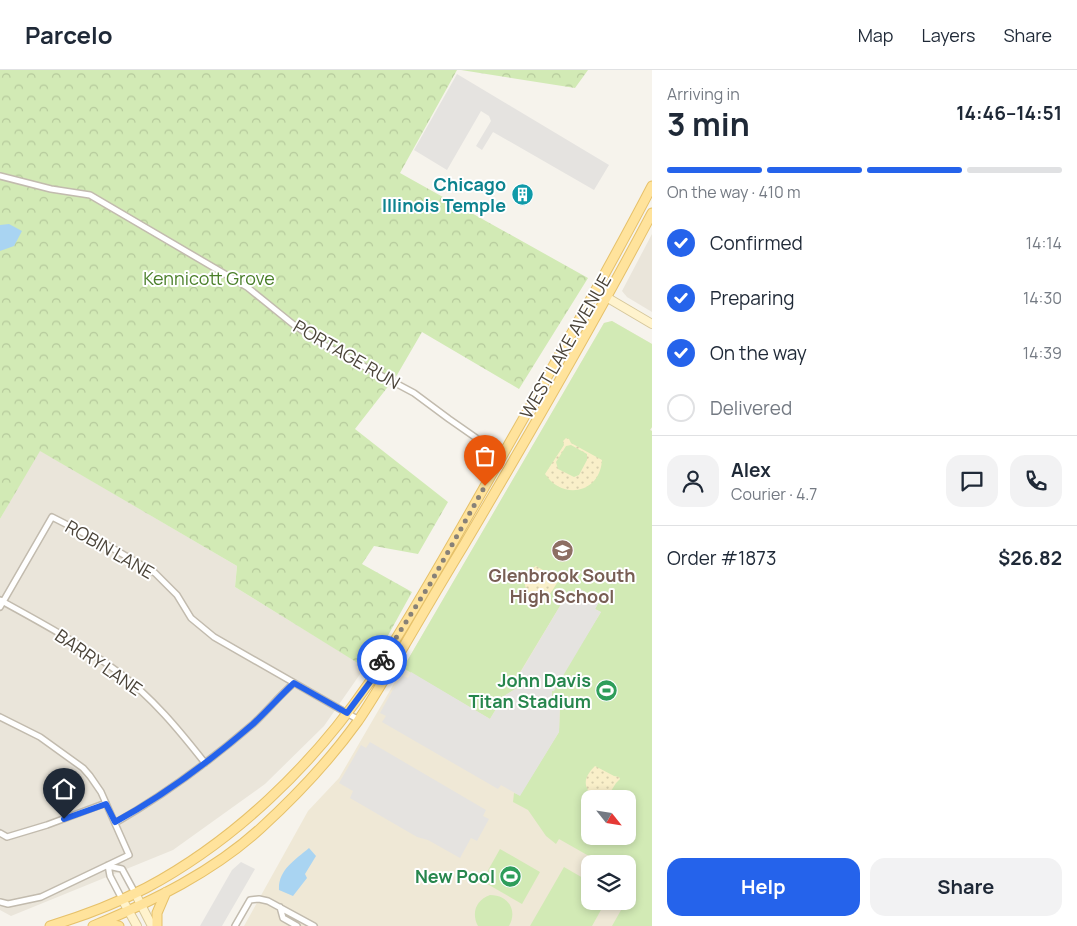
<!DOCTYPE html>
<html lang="en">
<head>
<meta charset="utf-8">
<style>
  :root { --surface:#fff; --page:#f2f2f3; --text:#1f2937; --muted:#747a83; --line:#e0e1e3; --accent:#2563eb }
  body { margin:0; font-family:Manrope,sans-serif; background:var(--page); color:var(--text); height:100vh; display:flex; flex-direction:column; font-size:19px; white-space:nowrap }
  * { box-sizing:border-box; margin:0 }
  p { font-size:16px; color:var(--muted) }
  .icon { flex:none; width:28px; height:28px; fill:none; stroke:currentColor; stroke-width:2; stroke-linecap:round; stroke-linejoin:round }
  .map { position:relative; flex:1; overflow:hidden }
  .sheet { display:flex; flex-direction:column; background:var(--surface); width:425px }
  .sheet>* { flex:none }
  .needle { width:32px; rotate:120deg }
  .fabs { position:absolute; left:581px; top:720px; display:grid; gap:10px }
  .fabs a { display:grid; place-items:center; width:55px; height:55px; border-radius:10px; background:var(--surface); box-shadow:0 2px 8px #0003; font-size:25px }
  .pin { position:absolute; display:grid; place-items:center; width:42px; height:42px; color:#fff; margin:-51px -21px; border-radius:50% 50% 50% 0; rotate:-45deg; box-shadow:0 0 5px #0007 }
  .pin .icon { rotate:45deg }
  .courier { position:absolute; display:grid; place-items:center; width:50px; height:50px; margin:-25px; border:4px solid #2563eb; border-radius:50%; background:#fff; color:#222; box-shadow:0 1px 6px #0007 }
  .head em { font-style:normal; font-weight:700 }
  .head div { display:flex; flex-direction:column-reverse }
  .head { display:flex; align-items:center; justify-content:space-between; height:85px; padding:0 15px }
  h1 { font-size:32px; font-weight:700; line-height:38px }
  .bar { display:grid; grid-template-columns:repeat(4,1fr); gap:8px 5px; align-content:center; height:60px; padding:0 15px }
  .bar i { height:6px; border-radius:4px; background:var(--line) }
  .bar .active { background:var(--accent) }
  .bar p { grid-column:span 4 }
  .line { display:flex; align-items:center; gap:12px; padding:0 15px; border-top:1px solid var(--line) }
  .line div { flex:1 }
  .round { display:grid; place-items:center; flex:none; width:52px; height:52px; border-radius:15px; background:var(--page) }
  ol { padding:0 15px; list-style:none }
  li { display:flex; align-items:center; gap:15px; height:55px }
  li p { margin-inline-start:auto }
  li .icon { padding:5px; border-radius:50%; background:var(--accent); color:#fff; stroke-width:4 }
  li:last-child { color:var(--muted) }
  li i { width:28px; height:28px; border:2px solid var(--line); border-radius:50% }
  .button { display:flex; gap:10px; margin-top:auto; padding:10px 15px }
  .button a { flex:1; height:58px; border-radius:15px; background:var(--accent); color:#fff; font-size:20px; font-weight:700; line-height:58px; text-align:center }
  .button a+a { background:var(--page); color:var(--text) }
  header { display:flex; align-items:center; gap:30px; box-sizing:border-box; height:70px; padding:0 25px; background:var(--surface); border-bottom:1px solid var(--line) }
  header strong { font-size:24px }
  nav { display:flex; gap:28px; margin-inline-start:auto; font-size:18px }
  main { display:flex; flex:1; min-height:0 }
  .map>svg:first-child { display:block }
  .residential { fill:#eae5da }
  .education { fill:#efe8d6; fill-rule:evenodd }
  .green { fill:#d2eab5; fill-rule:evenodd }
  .forest { fill:url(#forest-crowns) }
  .sand { fill:url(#sand-dots); fill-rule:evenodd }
  .parking { fill:#e5e3e0 }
  .water { fill:#a9d4f2 }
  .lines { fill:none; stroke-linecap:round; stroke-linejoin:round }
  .minor-casing { stroke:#c2bbae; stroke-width:8 }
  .secondary-casing { stroke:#d6c79b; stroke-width:10 }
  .primary-casing { stroke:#e6c16a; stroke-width:11 }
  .minor { stroke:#fff; stroke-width:5 }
  .secondary { stroke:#fff3cd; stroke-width:8 }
  .primary { stroke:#ffe39c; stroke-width:9 }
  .done { stroke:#878178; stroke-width:5; stroke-dasharray:0 9 }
  .route { stroke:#2563eb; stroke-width:6 }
  .labels { text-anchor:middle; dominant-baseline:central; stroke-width:4; stroke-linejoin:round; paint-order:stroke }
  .culture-label { font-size:18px; font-weight:bold; fill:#0d838f; stroke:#fff; text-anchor:end }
  .park-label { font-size:18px; fill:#4a7f2a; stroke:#fff }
  .street-label { font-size:18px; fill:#4b4439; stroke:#fff }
  .education-label { font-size:18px; font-weight:bold; fill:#785e54; stroke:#fff }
  .leisure-label { font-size:18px; font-weight:bold; fill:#27864d; stroke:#fff; text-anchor:end }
</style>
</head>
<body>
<header>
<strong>Parcelo</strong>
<nav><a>Map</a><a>Layers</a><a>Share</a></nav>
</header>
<main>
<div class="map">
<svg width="652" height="856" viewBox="0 0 652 856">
  <defs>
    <pattern id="forest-crowns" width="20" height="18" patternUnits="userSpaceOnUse" patternTransform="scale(1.25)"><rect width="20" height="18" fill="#d2eab5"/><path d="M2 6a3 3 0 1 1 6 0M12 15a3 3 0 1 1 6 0" fill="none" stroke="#b6ca9c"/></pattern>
    <pattern id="sand-dots" width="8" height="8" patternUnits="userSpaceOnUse" patternTransform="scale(1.25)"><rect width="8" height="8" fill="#f9efc9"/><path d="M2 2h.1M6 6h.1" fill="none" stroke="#d7cead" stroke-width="1.8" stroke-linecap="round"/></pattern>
  </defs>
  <rect width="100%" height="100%" fill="#f6f3ec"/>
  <!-- residential -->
  <path class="residential" d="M652,164v78l-25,-15 -5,-6z
    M39,380l198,116 -2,21 130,80 -41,59 -59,58 -92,66 -162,66 -11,-6v-391z"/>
  <!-- education -->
  <path class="education" d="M612,251l40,23v83l-2,3 2,1v495h-408l64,-115 31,-33 265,-455zM590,729h38v37h-38zM590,794h38v37h-38z"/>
  <!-- green -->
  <path class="green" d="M612,251l40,23v83l-2,3 2,1v495h-40l13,-23 -2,-2h5v-37h-25l-44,-25 -3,5 -10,-8 -18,-26 -15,-8 1,-9 6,2 39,-63 1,-28 -8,-3v-10l49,-79 -6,-3 5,-9 -22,-12 -3,6 -6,-3 -53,88 6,3 -5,6 -13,8 -14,23 -87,-51 201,-345zM590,729h38v37h-38z
    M500,779l40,23 -18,32 -40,-23z
    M564,797l26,15v19h16l-14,25h-62z
    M490,825c18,0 28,15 19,31h-31c-7,-13 -2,-26 12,-31z"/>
  <!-- forest -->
  <path class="forest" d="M0,0h457l-57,103 188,105 -69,111 -97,-57 -25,43 -42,54 93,73 -30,52 -44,-8 -12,18 50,28 -43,78 -134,-83 2,-21 -197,-115 -40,68z
    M461,0h127l-13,18z"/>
  <!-- sand -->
  <path class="sand" d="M566,368l3,1 2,4 31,17c-2,33 -39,41 -57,14l19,-29 -1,-4zM571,375l16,9v6l-8,15 -5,2 -16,-8 -2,-7 10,-16z
    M536,496l19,11 4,-1 2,4 -4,3 -12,19c-20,-4 -29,-24 -9,-36z
    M595,696l19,10 5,1 1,2 -4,4 -10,16h-10c-14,-12 -13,-21 -1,-33z"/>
  <!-- parking -->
  <path class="parking" d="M457,4l152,91 -15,25 -101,-58 -11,18 -6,-4 15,-25 -2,-5 -8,-5 -34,59 -33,-20z
    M578,518l22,12 -5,9 6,3 -47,79h-2v10l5,-2 3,5 -1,28 -39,64 -19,-11 -3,4 -116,-67 4,-6 -6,-3 21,-38 7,3 3,-6 79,47 14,-23 13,-8 5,-5 -6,-3 53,-89 6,3z
    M370,672l116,68 -3,6 6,3 -12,22 -6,-3 -11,20 -32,-18 -11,-3 -67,-39 3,-7 -14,-8 22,-38 5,3z
    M241,792l14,7 -33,57h-22l32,-56z"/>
  <!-- water -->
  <path class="water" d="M9,154l13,7 -8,15 -14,5v-26z
    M309,778l7,8 -11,18 2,4 -14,18 -14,-6c-1,-20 16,-30 30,-42z"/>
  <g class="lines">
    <defs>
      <path id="minor" d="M0,106l51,13 39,6 157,92 47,38 30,20 90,48 35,26 53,37
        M0,530c40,22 81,44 118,72 34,25 61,58 87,91
        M0,537l52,-90 55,28 48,28 22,22 14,23 23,19 145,83
        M0,647l40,20 43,31 7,8 11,16 28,63 -88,42 -33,7 -8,-2
        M115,753c49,-28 95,-62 138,-99 14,-13 26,-28 41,-41
        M0,763l7,4 40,-12 59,-22
        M108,795l2,11 12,23
        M108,796l14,3 13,24
        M280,837l3,11 14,8
        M235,856l15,-26 9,-1 9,2 46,25"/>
      <path id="secondary" d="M596,221l56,33
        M135,823l17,33
        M122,829l15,27"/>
      <path id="primary" d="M103,852l16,4
        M50,856c33,-10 65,-22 96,-38 88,-47 166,-122 223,-205 10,-15 19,-31 28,-46 32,-52 62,-105 92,-158 55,-97 111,-193 163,-293
        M93,856c60,-25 120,-54 168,-98 36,-33 69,-68 97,-107 15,-22 28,-45 42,-68 21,-36 42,-72 64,-108 65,-110 129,-220 188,-332
        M157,856v-13l9,-21"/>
    </defs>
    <!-- minor casing -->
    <use href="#minor" class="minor-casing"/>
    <!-- secondary casing -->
    <use href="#secondary" class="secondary-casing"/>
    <!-- primary casing -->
    <use href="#primary" class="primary-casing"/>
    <!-- minor -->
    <use href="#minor" class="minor"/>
    <!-- secondary -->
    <use href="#secondary" class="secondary"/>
    <!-- primary -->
    <use href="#primary" class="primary"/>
  </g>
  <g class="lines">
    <!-- done -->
    <path class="done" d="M382,590l48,-76 55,-98"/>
    <!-- route -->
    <path class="route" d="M64,749l42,-15 9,18c50,-27 95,-61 138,-98 14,-13 27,-28 41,-41l53,30 23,-31 12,-22"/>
  </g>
  <!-- icons -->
  <defs>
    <symbol id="building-disc" viewBox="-11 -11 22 22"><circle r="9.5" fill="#0f9aa8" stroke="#fff"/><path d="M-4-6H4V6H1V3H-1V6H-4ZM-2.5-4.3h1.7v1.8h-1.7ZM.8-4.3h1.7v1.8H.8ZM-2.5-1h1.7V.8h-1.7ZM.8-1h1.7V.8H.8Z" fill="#fff"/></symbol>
    <symbol id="school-disc" viewBox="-11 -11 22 22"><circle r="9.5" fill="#8d6e63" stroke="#fff"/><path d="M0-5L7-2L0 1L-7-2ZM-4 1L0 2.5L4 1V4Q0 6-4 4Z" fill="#fff"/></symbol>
    <symbol id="stadium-disc" viewBox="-11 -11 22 22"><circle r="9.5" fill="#2e9e5b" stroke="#fff"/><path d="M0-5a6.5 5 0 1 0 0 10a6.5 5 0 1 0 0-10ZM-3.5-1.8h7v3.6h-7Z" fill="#fff"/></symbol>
  </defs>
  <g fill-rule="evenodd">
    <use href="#building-disc" x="510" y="112" width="25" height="25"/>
    <use href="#school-disc" x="550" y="468" width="25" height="25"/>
    <use href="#stadium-disc" x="594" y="608" width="25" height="25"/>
    <use href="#stadium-disc" x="498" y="794" width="25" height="25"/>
  </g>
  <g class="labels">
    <!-- culture labels -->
    <g class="culture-label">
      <text x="506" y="114">Chicago<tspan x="506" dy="21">Illinois Temple</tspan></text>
    </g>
    <!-- park labels -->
    <g class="park-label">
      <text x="209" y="208">Kennicott Grove</text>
    </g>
    <!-- street labels -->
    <g class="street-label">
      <text transform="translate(565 276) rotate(-60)">WEST LAKE AVENUE</text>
      <text transform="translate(347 284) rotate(30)">PORTAGE RUN</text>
      <text transform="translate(110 479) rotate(30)">ROBIN LANE</text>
      <text transform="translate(99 592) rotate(35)">BARRY LANE</text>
    </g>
    <!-- education labels -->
    <g class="education-label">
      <text x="562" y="505">Glenbrook South<tspan x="562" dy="21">High School</tspan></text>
    </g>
    <!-- leisure labels -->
    <g class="leisure-label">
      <text x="591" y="610">John Davis<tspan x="591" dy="21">Titan Stadium</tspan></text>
      <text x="495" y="806">New Pool</text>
    </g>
  </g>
</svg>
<div class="fabs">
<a><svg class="needle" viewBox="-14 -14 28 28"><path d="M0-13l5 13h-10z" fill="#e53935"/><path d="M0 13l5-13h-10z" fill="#747a83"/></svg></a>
<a><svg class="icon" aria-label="layers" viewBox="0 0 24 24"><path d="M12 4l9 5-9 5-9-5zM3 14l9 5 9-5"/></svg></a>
</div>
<div class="pin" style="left:485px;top:416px;background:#ea580c"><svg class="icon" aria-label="bag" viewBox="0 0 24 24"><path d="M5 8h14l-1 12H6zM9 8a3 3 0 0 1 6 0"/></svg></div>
<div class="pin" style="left:64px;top:749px;background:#1f2937"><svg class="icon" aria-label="home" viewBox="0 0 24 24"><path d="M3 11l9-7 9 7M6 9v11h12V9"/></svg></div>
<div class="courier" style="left:382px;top:590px"><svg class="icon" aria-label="bike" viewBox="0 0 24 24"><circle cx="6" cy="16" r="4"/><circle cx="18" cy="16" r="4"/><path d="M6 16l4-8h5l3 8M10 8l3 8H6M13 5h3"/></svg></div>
</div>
<section class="sheet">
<div class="head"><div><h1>3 min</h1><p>Arriving in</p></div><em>14:46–14:51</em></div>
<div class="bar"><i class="active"></i><i class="active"></i><i class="active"></i><i></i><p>On the way · 410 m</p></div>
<ol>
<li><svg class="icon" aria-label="check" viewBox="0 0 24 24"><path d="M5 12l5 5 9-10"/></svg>Confirmed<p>14:14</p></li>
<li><svg class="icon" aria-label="check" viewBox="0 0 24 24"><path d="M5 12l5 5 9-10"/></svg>Preparing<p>14:30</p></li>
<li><svg class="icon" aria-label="check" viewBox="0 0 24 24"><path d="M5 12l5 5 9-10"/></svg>On the way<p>14:39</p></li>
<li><i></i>Delivered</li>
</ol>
<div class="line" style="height:90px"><a class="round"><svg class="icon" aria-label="person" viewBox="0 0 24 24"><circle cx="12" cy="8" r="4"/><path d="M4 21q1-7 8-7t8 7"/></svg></a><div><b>Alex</b><p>Courier · 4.7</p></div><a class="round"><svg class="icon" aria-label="chat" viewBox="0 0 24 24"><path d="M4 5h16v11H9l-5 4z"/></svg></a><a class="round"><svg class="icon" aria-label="phone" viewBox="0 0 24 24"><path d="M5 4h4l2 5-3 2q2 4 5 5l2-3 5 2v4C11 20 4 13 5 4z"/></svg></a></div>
<div class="line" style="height:65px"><div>Order #1873</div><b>$26.82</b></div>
<div class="button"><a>Help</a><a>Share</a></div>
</section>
</main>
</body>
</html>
